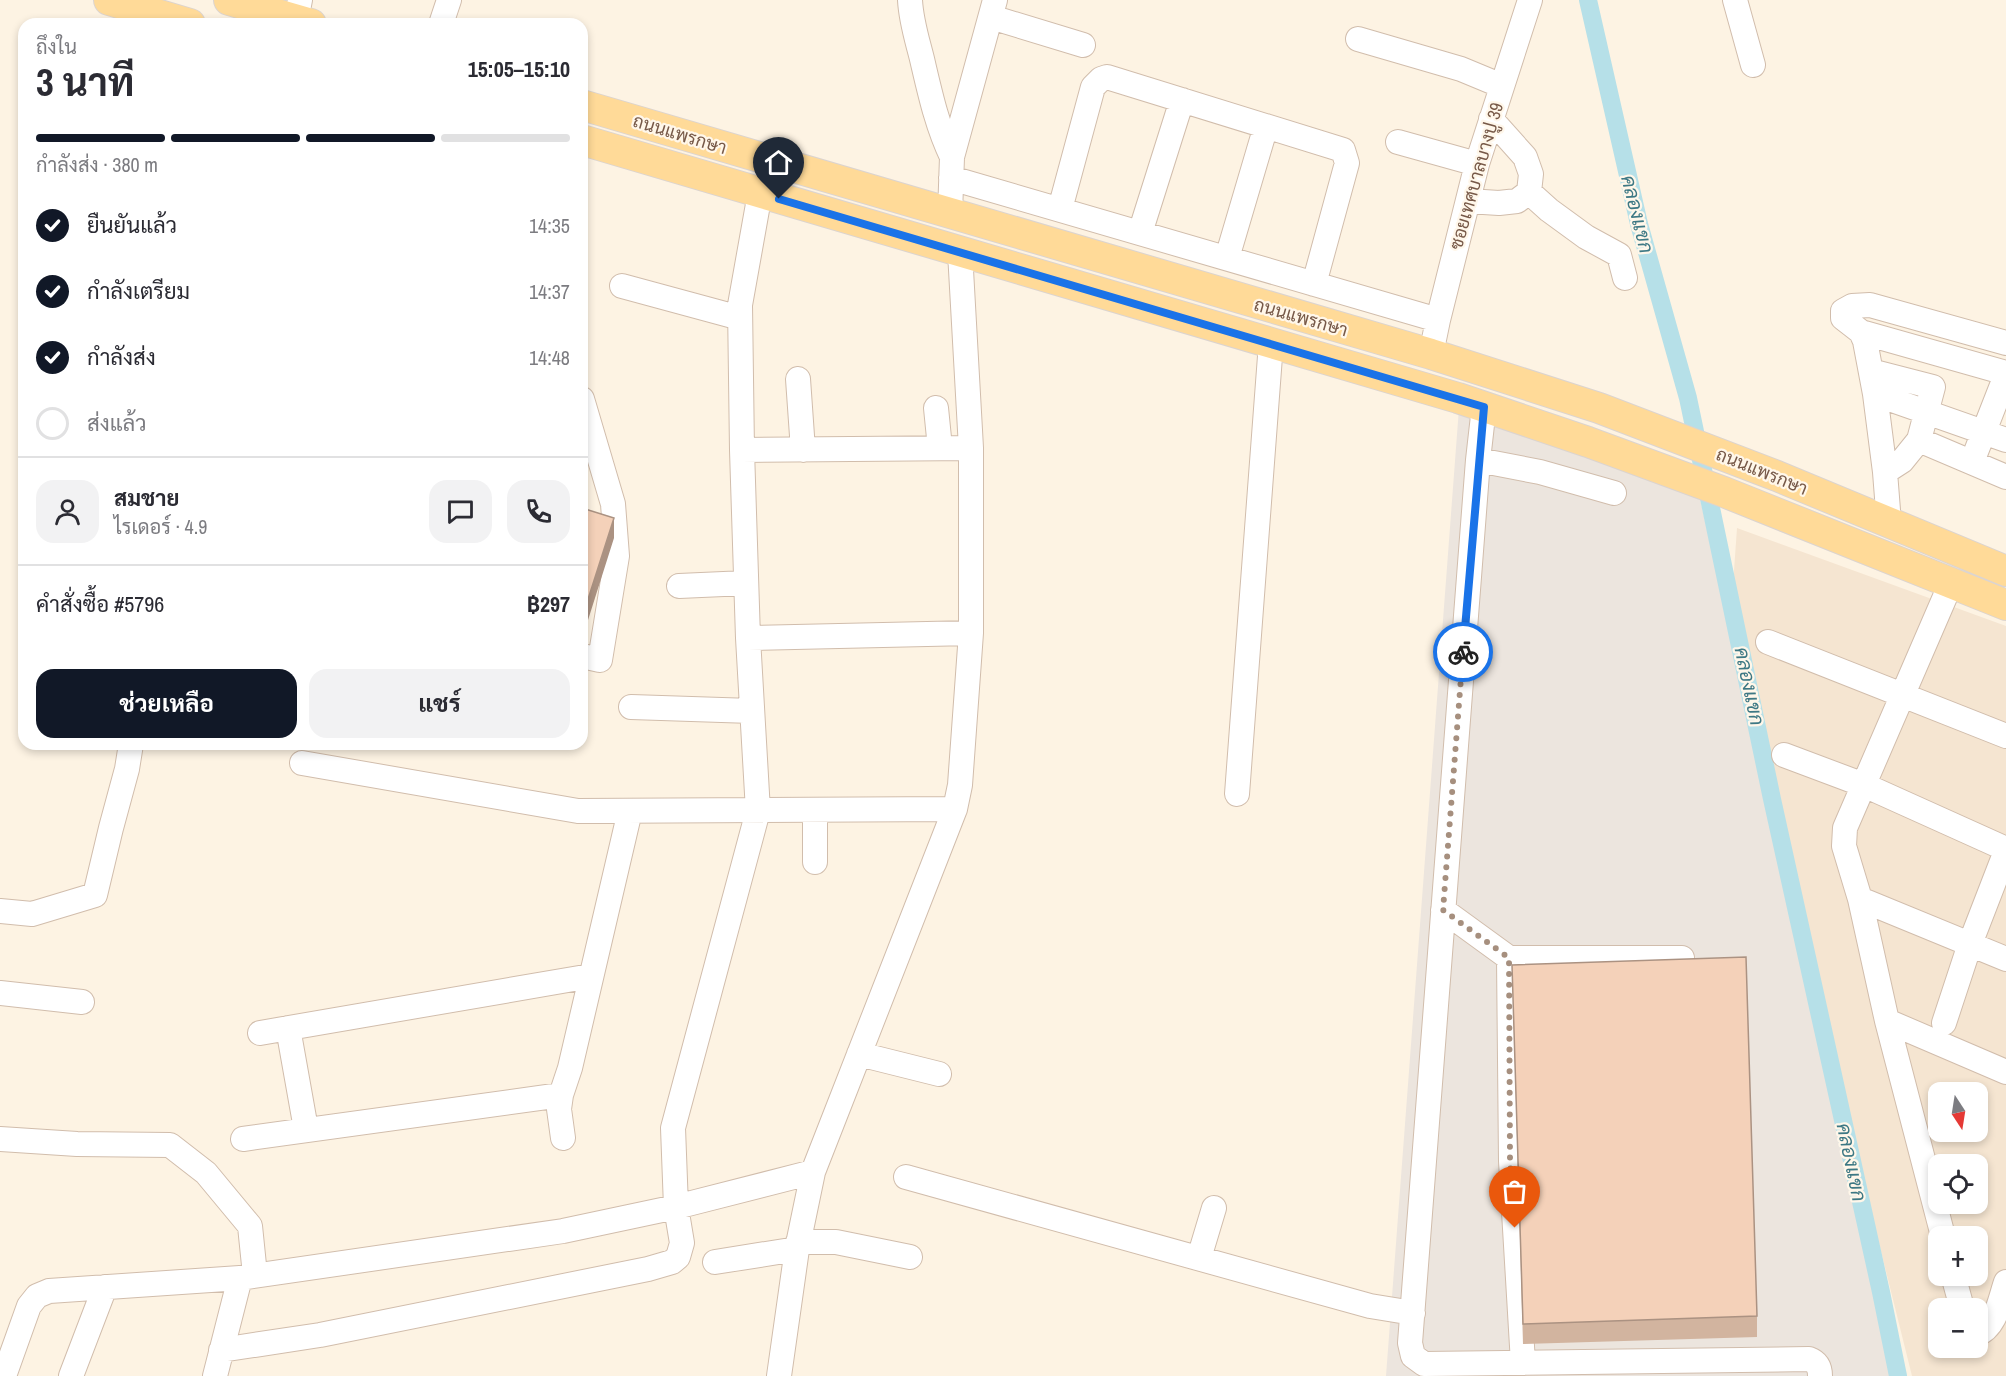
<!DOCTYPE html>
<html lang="th">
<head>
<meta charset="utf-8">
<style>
  :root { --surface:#fff; --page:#f2f2f3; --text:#2b2b33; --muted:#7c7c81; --line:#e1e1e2; --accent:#111827 }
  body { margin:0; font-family:"Archivo Narrow",Sarabun,sans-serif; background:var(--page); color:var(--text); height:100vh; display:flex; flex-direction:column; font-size:22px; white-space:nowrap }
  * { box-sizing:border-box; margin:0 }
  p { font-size:20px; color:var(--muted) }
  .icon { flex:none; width:33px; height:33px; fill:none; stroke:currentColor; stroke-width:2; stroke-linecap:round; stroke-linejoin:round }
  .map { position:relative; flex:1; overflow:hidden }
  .sheet { position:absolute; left:18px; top:18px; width:570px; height:732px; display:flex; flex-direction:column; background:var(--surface); border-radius:18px; box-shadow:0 3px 9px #0003 }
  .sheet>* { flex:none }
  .needle { width:39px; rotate:168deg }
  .buttons { position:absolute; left:1928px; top:1082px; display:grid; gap:12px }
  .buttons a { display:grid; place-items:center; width:60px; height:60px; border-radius:12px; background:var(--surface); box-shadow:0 3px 9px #0003; font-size:30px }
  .pin { position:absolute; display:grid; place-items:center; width:51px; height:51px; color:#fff; margin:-62px -26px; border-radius:50% 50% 50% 0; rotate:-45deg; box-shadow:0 0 6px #0007 }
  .pin .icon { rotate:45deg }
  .courier { position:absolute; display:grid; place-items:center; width:60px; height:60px; margin:-30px; border:4px solid #1a73e8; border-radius:50%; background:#fff; color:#222; box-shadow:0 2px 8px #0007 }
  .summary em { font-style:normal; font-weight:700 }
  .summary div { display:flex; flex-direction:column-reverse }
  .summary { display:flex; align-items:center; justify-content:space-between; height:102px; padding:0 18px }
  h1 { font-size:39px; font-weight:700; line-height:45px }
  .bar { display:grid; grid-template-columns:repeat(4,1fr); gap:9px 6px; align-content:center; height:72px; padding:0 18px }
  .bar i { height:8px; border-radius:4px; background:var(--line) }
  .bar .on { background:var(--accent) }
  .bar p { grid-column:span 4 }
  .line { display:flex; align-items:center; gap:15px; padding:0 18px; border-top:2px solid var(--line) }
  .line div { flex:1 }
  .round { display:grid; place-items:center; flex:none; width:63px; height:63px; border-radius:18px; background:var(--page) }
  ol { padding:0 18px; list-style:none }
  li { display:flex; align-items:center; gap:18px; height:66px }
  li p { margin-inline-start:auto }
  li .icon { padding:6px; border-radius:50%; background:var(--accent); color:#fff; stroke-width:4 }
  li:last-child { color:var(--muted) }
  li i { width:33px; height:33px; border:3px solid var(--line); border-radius:50% }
  .button { display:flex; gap:12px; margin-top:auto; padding:12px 18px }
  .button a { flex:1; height:69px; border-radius:18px; background:var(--accent); color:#fff; font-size:24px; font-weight:700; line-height:69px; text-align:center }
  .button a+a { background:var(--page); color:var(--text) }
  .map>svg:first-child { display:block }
  .residential { fill:#f5e5d1; fill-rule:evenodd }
  .industrial { fill:#ece5de }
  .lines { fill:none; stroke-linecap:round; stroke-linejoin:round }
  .canal { stroke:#b6e0e8; stroke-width:18 }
  .minor-casing { stroke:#d1bdac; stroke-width:26 }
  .major-casing { stroke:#dcd4cf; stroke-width:32 }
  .minor { stroke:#fff; stroke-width:24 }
  .major { stroke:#ffda98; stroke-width:30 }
  .wall { fill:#d2b49f }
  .shaded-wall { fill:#ab9282 }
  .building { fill:#f4d1b9; stroke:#ab9282; stroke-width:1.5 }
  .done { stroke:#a68f7e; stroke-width:6; stroke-dasharray:0 10.8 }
  .route { stroke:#1a73e8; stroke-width:8 }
  .labels { text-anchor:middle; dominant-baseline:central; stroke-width:4.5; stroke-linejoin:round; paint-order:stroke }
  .street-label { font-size:18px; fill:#775948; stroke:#fff7ea }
  .water-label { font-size:20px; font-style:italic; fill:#3d7884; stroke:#fff7ea }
</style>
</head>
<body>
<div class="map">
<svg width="2006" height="1376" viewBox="0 0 2006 1376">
  <rect width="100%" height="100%" fill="#fdf3e3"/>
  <!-- residential -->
  <path class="residential" d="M1737,528l269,98v750h-94l-83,-334 -97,-443zM1938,1092h39v39h-39zM1938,1164h39v39h-39zM1938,1236h39v39h-39zM1938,1308h39v39h-39z"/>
  <!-- industrial -->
  <path class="industrial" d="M1459,408l239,82 200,886h-512z"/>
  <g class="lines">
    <!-- canal -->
    <path class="canal" d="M1588,0l51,224 49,174 84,401 109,493 17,84"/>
    <defs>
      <path id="minor" d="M910,0c1,21 7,39 12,59 8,34 15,67 30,98
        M1735,0l18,65
        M991,17l92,28
        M296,20l4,-20
        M441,24l8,-24
        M1358,39l103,30 41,17
        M1398,142l79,22
        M951,178l487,142
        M1529,192l20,18 37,27 33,18 6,23
        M1468,201l31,2 18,-2 12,-9 2,-18 -6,-17 -34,-38
        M1060,209l33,-122 8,-8 6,-2 236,73 4,13 -33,121
        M950,214l2,-57 43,-157
        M1140,233l42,-133
        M1227,258l39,-132
        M622,286l118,32
        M1861,332l145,41
        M1431,354l7,-34 39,-156 53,-164
        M1871,371l62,16 -14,53 -17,21 -17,11
        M798,379l5,71
        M1875,394l131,46
        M582,399l31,105 4,52 -17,104 -18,-4
        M1484,407l-6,53 -68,883 3,13 11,8 385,-5c8,3 11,8 11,17
        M936,408l4,40
        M1919,440l87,37
        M742,450l229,-2
        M1478,460l62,12 74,21
        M1972,462l34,-87
        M1889,523l-4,-51 -10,-78 -10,-53 -4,-9 -18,-14v-7l9,-5 18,-1 136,38
        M679,586l67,-3
        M748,638l223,-5
        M1768,642l238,94
        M631,707l121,4
        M1784,755l80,30 142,64
        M302,763l276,48 377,-2
        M1237,794l34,-451
        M815,862v-52
        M1860,899l146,60
        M1443,910l66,48h173
        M0,911l32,3 63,-19 16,-67 16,-59 4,-25
        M1509,958l2,203 12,202
        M0,993l82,9
        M1887,1021l119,51
        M1944,1023l26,-79 36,-93
        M288,1028l18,101
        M260,1033l331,-57
        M859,1054l80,20
        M561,1095l-2,14 4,29
        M0,1139l77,5 93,1 36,28 44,53 5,49
        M243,1139l318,-44 9,-27 60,-257
        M906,1177l464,129 43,7
        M1943,1236l-56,-215 -27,-122 -16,-53 1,-18 106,-245
        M798,1242h38l74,15
        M1199,1258l15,-50
        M715,1262l82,-13
        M1953,1275l9,33
        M1977,1334c19,-6 23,-35 29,-52
        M221,1350l99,-15 328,-66 24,-7 6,-5 4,-14 -6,-36 -3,-79 85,-317 -10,-173 -6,-188 -2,-145 20,-112
        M4,1376l25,-70 8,-10 12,-5 191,-13 323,-47 113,-24 137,-35
        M71,1376l34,-89
        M215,1376l25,-98
        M779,1376l18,-127 16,-77 142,-363 5,-24 11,-152v-185l-11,-196"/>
      <path id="major" d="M109,0l81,24
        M229,0l82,24
        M582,105l849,249 168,54 178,68 229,95
        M582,140l876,258 130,44 136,50 282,113"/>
    </defs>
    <!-- minor casing -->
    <use href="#minor" class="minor-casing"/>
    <!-- major casing -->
    <use href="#major" class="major-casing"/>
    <!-- minor -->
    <use href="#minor" class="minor"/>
    <!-- major -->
    <use href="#major" class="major"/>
  </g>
  <!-- wall -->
  <path class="wall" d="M1512,965l245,351v21l-234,7z"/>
  <!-- shaded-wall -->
  <path class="shaded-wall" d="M586,422v20l-4,14v-21z
    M614,518v20l-32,101v-21z"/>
  <!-- building -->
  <path class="building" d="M582,407l4,15 -4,13z
    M582,508l32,10 -32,100z
    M1746,957l11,359 -234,8 -11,-359z"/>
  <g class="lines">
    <!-- done -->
    <path class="done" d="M1463,652l-20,258 66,48 1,203 5,67"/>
    <!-- route -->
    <path class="route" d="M779,199l705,208 -21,245"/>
  </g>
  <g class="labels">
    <!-- street labels -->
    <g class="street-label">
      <text transform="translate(680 134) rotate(17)">ถนนแพรกษา</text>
      <text transform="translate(1476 176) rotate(-74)">ซอยเทศบาลบางปู 39</text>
      <text transform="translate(1301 317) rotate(16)">ถนนแพรกษา</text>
      <text transform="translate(1762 471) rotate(22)">ถนนแพรกษา</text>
    </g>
    <!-- water labels -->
    <g class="water-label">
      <text transform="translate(1638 214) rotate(76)">คลองแขก</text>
      <text transform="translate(1750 686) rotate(78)">คลองแขก</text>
      <text transform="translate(1852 1162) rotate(78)">คลองแขก</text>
    </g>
  </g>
</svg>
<div class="buttons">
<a><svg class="needle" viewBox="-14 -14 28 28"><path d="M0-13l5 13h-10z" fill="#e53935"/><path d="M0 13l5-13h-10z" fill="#7c7c81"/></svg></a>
<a><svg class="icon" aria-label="locate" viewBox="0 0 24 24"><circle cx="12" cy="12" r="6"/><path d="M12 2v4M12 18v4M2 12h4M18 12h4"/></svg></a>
<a>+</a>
<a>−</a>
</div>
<div class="pin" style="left:1515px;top:1228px;background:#ea580c"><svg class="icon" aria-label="bag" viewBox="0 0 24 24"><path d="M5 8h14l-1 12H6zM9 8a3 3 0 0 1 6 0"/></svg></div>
<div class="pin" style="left:779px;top:199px;background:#1f2937"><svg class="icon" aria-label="home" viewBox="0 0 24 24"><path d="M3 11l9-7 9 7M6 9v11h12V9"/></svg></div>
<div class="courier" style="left:1463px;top:652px"><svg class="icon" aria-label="bike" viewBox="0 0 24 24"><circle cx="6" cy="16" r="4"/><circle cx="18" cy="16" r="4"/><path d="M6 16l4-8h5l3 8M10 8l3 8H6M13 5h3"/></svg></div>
<section class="sheet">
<div class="summary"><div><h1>3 นาที</h1><p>ถึงใน</p></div><em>15:05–15:10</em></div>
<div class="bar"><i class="on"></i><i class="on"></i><i class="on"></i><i></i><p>กำลังส่ง · 380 m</p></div>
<ol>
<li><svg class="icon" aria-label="check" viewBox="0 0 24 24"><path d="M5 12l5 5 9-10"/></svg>ยืนยันแล้ว<p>14:35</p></li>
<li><svg class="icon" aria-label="check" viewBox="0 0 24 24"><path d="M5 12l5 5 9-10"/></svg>กำลังเตรียม<p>14:37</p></li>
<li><svg class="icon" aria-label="check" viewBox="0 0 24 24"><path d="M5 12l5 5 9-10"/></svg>กำลังส่ง<p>14:48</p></li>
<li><i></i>ส่งแล้ว</li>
</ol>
<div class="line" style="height:108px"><a class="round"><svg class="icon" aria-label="person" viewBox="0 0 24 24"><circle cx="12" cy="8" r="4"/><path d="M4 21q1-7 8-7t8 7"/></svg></a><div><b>สมชาย</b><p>ไรเดอร์ · 4.9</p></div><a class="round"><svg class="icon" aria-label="chat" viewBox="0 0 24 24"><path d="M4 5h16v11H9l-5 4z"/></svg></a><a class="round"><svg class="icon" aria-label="phone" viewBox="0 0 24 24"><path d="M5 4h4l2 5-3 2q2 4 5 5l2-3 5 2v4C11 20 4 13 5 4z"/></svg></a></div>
<div class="line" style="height:78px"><div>คำสั่งซื้อ #5796</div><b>฿297</b></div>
<div class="button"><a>ช่วยเหลือ</a><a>แชร์</a></div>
</section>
</div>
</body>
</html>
